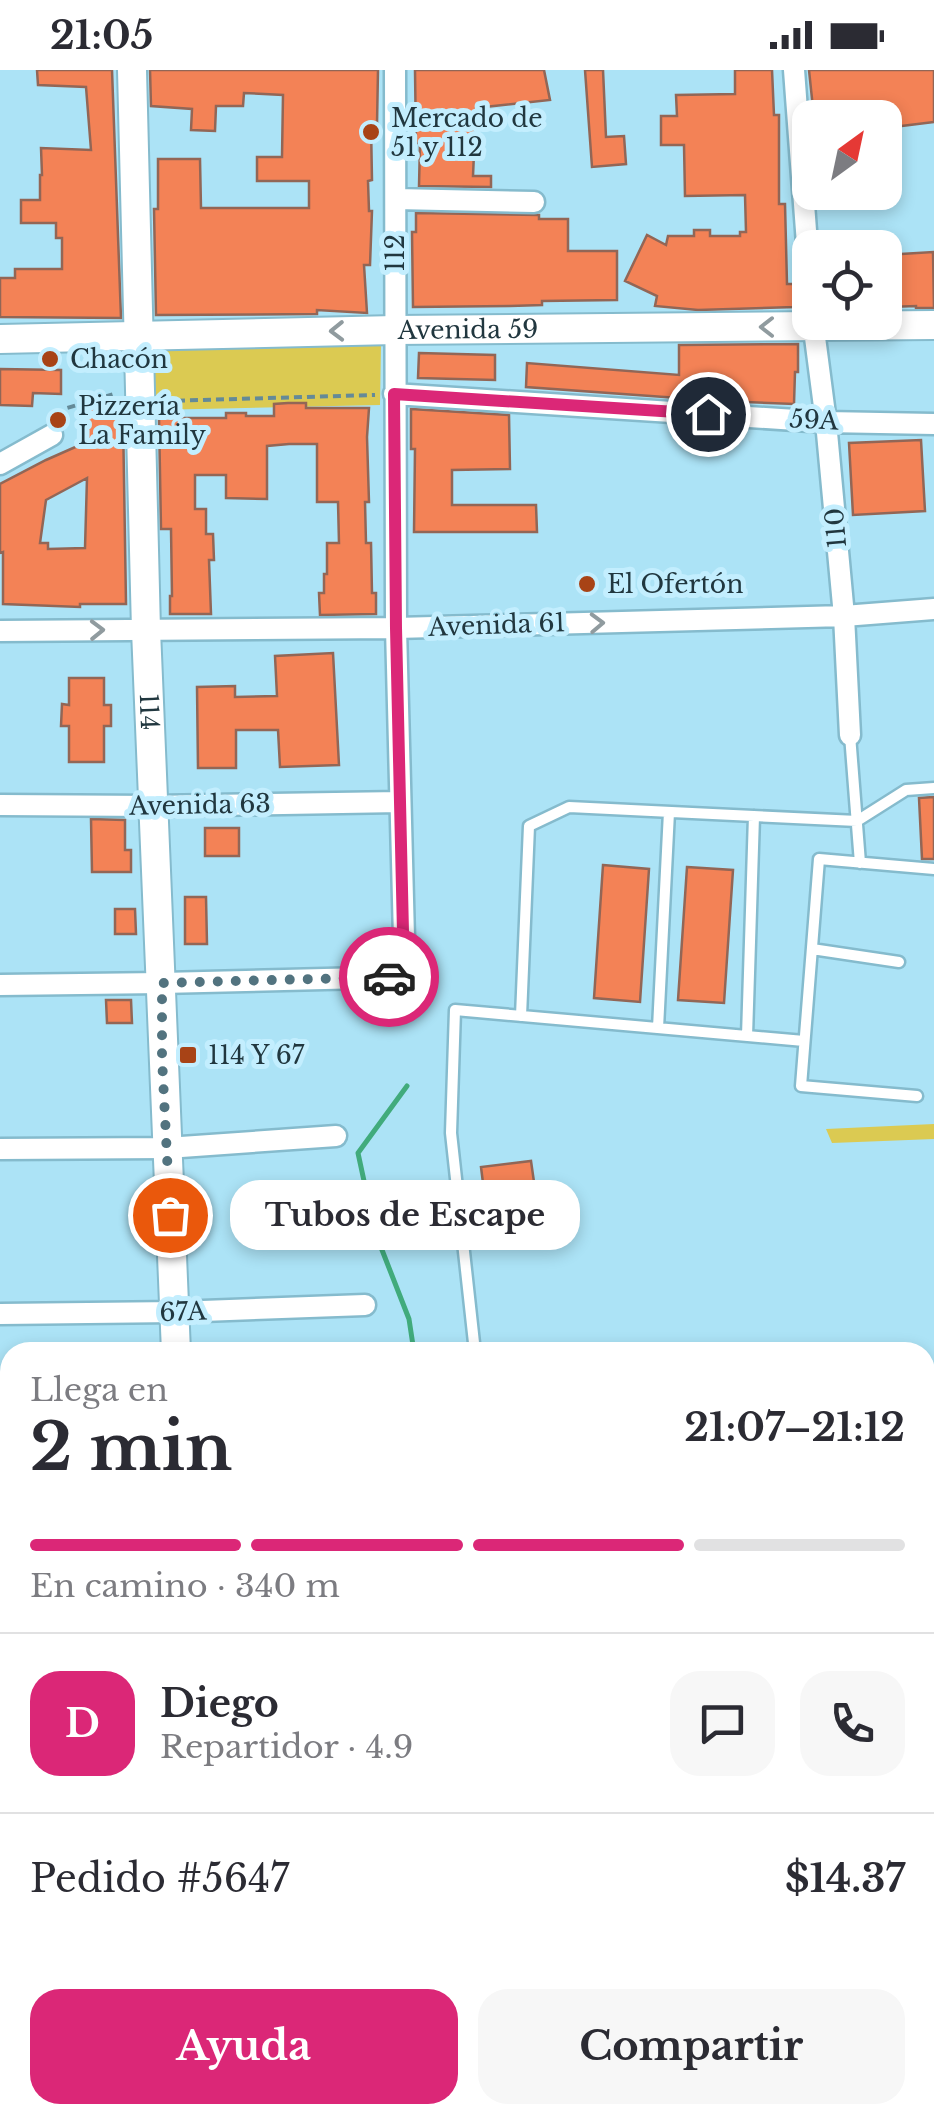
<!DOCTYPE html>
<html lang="es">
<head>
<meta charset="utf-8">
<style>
  :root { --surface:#fff; --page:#f7f7f7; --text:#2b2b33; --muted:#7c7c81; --line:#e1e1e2; --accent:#db2777 }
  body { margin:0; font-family:"Libre Baskerville",serif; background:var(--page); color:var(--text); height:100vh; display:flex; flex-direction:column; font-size:38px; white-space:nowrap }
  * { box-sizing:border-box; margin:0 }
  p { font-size:32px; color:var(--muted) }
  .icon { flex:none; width:55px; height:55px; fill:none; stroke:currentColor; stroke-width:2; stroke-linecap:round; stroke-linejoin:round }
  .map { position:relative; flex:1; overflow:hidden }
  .drawer { position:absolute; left:0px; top:1272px; width:935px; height:782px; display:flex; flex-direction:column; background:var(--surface); border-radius:30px 30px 0 0; box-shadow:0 5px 15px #0003 }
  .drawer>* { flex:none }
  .needle { width:65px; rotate:33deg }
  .controls { position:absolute; left:792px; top:30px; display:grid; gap:20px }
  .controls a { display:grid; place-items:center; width:110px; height:110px; border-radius:20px; background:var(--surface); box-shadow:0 5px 15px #0003; font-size:50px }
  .pin { position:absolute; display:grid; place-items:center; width:85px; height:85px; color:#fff; margin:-42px; border:5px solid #fff; border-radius:50%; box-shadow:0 2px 10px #0007 }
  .courier { position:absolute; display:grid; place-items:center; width:100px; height:100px; margin:-50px; border:8px solid #db2777; border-radius:50%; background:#fff; color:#222; box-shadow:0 2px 12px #0007 }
  .bubble { position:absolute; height:70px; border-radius:30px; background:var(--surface); box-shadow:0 5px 15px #0003; font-size:32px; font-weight:700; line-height:70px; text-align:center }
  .overview em { font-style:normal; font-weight:700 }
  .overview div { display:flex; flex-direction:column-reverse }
  .overview { display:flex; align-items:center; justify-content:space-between; height:170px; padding:0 30px }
  h1 { font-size:65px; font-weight:700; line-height:75px }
  .bar { display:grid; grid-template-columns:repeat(4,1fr); gap:15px 10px; align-content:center; height:120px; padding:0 30px }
  .bar i { height:12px; border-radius:8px; background:var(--line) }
  .bar .on { background:var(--accent) }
  .bar p { grid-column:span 4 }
  .line { display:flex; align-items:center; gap:25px; padding:0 30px; border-top:2px solid var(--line) }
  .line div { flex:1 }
  .round { display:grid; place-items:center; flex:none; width:105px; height:105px; border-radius:30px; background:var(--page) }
  .cta { display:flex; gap:20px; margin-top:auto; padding:20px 30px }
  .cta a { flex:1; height:115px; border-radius:30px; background:var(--accent); color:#fff; font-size:40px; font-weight:700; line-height:115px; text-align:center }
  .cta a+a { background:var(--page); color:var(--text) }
  .status { display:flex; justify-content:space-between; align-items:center; height:70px; padding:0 50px; background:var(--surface); direction:ltr }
  .status svg { height:28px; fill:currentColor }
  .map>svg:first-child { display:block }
  .green { fill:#dbca52 }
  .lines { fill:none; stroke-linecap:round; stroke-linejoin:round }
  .stream { stroke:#41ab7c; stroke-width:5 }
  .building { fill:#f38256; stroke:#926656; stroke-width:2.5; fill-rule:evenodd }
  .lane-casing { stroke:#85bbcd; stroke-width:15 }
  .street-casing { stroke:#85bbcd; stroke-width:25 }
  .secondary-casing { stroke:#85bbcd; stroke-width:32 }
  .path { stroke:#648a98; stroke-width:4; stroke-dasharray:8 5; stroke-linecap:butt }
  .lane { stroke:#fff; stroke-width:10 }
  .street { stroke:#fff; stroke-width:20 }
  .secondary { stroke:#fff; stroke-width:28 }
  .oneway { stroke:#909b9f }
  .done { stroke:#52737f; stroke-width:10; stroke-dasharray:0 18 }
  .route { stroke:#db2777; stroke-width:12 }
  .poi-dot { fill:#a84316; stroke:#c3eefe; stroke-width:4 }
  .labels { text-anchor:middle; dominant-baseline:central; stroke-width:10; stroke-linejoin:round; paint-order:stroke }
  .poi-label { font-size:25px; fill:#21373f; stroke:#c3eefe; text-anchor:start }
  .street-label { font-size:25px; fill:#21373f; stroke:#c3eefe }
</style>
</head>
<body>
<div class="status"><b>21:05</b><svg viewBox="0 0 49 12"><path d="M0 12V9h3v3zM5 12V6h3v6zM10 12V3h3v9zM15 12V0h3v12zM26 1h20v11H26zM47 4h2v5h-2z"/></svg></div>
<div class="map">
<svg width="934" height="2053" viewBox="0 0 934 2053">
  <rect width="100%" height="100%" fill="#ace3f6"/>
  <!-- green -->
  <path class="green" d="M381,274l-1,61 -227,5 1,-61z
    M934,1054v15l-102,4 -6,-14z"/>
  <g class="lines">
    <!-- stream -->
    <path class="stream" d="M407,1016l-49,67 17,79 34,87 5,33
      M925,1513l9,1
      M0,1549l10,-8"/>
  </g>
  <!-- building -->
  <path class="building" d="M37,0h75l9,248 -121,-1v-39h15v-9h47v-31h-6v-15h-35v-23h19v-25h2l-1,-27 50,2 -5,-63 -48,-2z
    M150,0h228l-1,55h-6l1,55 -4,1 1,30h3l-2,54h-6l3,48 -50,-3v4l-161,1 -2,-106h4v-50h42l1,49h108v-27h-52v-24h25l1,-62 -39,-2 -1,13h-27l-1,25 -24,-1 1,-21 -41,-3z
    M415,0h129l6,30 -74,8 -3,68h18v11l-72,-1 1,-43h-4z
    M585,0h18l3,67 18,-1 2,28 -34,3z
    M735,0h37l2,45h5v89h6l2,80h7v23l-96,3 -43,-4 2,-10 -32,-15 22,-46 19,10 2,-9h26v-6h16v6h30v-4h6l-1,-37 -60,1 -1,-51h-23v-29h16l-1,-21 59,-1z
    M809,0h125v52l-49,6v-10h-71z
    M416,143l123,2v4h29v32h49v49l-75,1v4l-32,1 -97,1 -1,-75h4z
    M933,182l1,56h-18v-2l-27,1 -4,-52z
    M798,274v28h-3l-1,32 -74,-3 -194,-14 1,-24 152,12v-30z
    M419,283l76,2v25l-77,-2z
    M0,299l61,1v24l-28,-1 -1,13 -32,-1z
    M117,329l6,18 3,187h-46v3l-77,-3v-52l-3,1v-69l46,-24 43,-19 -9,-31zM87,408l-2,70 -37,1v-6h-8l6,-43z
    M288,333h18v5h63l-2,29 2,65h-4l1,41h5l1,50h4v21l-56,1 -1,-22h5v-19h3v-31h12l-1,-41h-21v-58h-28l-22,2v53l-41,-1v-23h-31v34h11v25h7l1,26h-5l2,54h-41v-18h2l-1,-67h-10l-2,-111h67v-5h20v3h28v-12z
    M411,339l98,6 1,54 -58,1v35h84l1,27h-123l1,-83h-4z
    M921,370l4,71 -72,4 -4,-72z
    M333,583l6,112 -59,2 -2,-37h-42v38h-38l-1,-81 38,-1v11l42,-1 -2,-40z
    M69,608h35v27h7v21h-7v36h-35v-36h-8l1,-22 7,1z
    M934,727v62h-12l-3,-61z
    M91,749l34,1v30h6v22h-39z
    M205,758h34v28h-34z
    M603,795l46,4 -9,133 -46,-4z
    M687,797l46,3 -9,133 -46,-3z
    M185,827h21l1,47h-22z
    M115,839h20l1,25h-21z
    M106,930h25l1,23h-25z
    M531,1091l8,56 -51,6 -7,-56z"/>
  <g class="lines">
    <defs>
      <path id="lane" d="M850,665l10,128
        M812,879l87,13
        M521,946l8,-190 40,-19 288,14 49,-31 28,-2
        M658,958l11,-216
        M747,966l7,-220
        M917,1026l-116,-10 18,-227 115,10
        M475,1282l-24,-219 4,-123 349,31
        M925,1919l9,2"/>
      <path id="street" d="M794,0l16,214
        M396,129l138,3
        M813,252l13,100 18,194 6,119
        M394,324l432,28 108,2
        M0,394l52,-29
        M0,561l396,-3 448,-12 90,-7
        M0,735l154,1 246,-4
        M0,915l162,-2 243,-6 -9,-349 -1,-558
        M0,1079l167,-1 169,-12
        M0,1244l176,-2 189,-7
        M0,1412h10
        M0,1758h10
        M299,2053v-8"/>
      <g id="secondary">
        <path id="s1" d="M132,0l14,560 30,722"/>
        <path id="s2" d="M0,269l395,-9 539,-5"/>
        <path d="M0,2022l10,1"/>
        <path d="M122,2053v-8"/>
      </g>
    </defs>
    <!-- lane casing -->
    <use href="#lane" class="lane-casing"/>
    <!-- street casing -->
    <use href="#street" class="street-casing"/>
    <!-- secondary casing -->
    <use href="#secondary" class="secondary-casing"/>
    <!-- path -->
    <path class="path" d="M164,331l211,-6
      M61,349l6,-11 50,-15"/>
    <!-- lane -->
    <use href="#lane" class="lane"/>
    <!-- street -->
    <use href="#street" class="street"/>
    <!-- secondary -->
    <use href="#secondary" class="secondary"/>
  </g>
  <!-- one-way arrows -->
  <defs><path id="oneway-chevron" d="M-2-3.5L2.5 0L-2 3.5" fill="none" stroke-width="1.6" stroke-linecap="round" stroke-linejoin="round" transform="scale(2.5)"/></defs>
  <g class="oneway">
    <use href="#oneway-chevron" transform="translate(767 257) rotate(180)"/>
    <use href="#oneway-chevron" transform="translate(337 261) rotate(179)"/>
    <use href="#oneway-chevron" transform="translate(597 553) rotate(-2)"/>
    <use href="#oneway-chevron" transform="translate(97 560) rotate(-1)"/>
  </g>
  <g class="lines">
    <!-- done -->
    <path class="done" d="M170,1145l-8,-157v-75l227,-6"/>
    <!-- route -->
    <path class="route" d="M389,907l15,-1 -8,-348 -2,-234 314,20"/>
  </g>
  <!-- markers -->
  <g class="poi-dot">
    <circle cx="371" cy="62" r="10"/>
    <circle cx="50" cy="289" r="10"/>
    <circle cx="58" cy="350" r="10"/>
    <circle cx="587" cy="514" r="10"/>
    <rect x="178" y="975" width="20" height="20" rx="5"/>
  </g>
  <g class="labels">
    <!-- poi labels -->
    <g class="poi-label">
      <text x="391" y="48">Mercado de<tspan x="391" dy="29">51 y 112</tspan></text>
      <text x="70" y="289">Chacón</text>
      <text x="78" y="336">Pizzería<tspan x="78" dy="29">La Family</tspan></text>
      <text x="607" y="514">El Ofertón</text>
      <text x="208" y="985">114 Y 67</text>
    </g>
    <!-- street labels -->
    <g class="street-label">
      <text transform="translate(395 183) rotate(-90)">112</text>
      <text stroke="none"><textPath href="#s2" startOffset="468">Avenida 59</textPath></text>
      <text transform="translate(814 350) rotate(3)">59A</text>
      <text transform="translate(836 458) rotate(-95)">110</text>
      <text transform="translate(497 555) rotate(-2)">Avenida 61</text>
      <text stroke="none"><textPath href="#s1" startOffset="642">114</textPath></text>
      <text transform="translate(200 735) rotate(-1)">Avenida 63</text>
      <text transform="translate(183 1242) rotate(-2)">67A</text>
    </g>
  </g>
</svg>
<div class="controls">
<a><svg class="needle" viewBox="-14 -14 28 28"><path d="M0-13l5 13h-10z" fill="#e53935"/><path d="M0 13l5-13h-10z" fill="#7c7c81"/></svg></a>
<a><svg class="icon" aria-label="locate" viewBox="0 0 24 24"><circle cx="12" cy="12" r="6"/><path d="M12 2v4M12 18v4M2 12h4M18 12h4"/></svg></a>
</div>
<div class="pin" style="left:170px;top:1145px;background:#ea580c"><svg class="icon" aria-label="bag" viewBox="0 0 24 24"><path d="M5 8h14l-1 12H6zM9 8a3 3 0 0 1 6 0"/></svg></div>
<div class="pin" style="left:708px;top:344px;background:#1f2937"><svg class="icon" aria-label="home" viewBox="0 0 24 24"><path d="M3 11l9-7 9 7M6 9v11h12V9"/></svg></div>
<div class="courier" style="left:389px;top:907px"><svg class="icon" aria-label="car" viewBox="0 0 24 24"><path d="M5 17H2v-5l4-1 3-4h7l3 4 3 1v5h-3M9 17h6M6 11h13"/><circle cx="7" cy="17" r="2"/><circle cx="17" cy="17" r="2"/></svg></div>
<div class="bubble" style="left:230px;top:1110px;width:350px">Tubos de Escape</div>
<section class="drawer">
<div class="overview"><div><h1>2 min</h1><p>Llega en</p></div><em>21:07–21:12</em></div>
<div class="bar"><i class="on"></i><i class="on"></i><i class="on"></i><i></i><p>En camino · 340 m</p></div>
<div class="line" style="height:180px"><b class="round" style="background:var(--accent);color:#fff">D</b><div><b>Diego</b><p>Repartidor · 4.9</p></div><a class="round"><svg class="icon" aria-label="chat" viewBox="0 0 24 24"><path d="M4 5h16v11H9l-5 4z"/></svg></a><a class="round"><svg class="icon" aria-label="phone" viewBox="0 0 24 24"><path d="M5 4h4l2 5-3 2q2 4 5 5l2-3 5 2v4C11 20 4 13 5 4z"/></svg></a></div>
<div class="line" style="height:130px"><div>Pedido #5647</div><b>$14.37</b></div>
<div class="cta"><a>Ayuda</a><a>Compartir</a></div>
</section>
</div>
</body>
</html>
